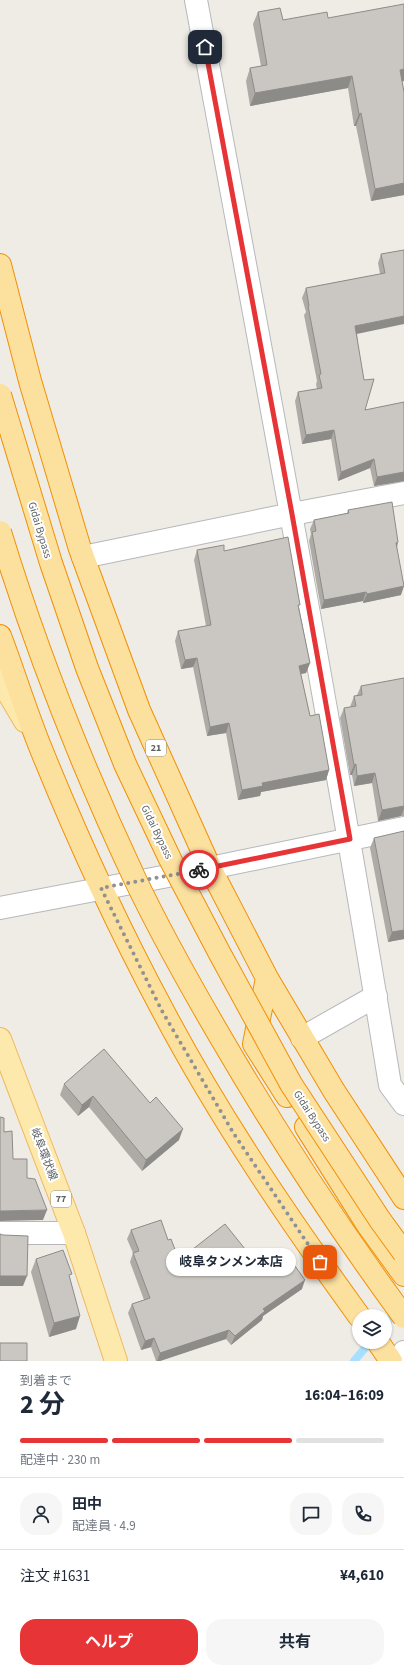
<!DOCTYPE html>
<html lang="ja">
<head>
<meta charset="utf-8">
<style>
  :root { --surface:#fff; --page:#f6f6f7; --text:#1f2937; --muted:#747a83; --line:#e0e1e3; --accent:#e73436 }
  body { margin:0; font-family:"Source Sans 3","Noto Sans JP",sans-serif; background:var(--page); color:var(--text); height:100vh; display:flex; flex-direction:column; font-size:15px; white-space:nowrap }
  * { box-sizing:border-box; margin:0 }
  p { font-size:13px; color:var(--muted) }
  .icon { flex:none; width:22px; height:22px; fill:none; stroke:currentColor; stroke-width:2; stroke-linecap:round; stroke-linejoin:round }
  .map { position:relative; height:1361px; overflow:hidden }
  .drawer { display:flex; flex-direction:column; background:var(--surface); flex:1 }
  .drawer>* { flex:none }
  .controls { position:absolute; left:352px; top:1309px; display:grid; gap:8px }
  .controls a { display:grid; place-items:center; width:40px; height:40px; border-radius:50%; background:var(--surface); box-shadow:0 1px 3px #0004; font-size:20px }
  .pin { position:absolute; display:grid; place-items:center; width:34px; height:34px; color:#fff; margin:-17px; border-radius:8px; box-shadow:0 2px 6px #0006 }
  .courier { position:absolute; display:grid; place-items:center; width:40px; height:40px; margin:-20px; border:3px solid #e73436; border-radius:50%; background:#fff; color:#222; box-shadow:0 1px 5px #0007 }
  .bubble { position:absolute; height:28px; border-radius:14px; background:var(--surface); box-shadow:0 1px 3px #0004; font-size:13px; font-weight:700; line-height:28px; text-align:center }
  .head em { font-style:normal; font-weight:700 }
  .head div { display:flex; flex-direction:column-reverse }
  .head { display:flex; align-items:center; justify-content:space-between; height:68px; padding:0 20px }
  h1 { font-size:26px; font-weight:700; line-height:30px }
  .bar { display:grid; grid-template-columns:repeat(4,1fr); gap:6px 4px; align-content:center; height:48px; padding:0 20px }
  .bar i { height:5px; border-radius:3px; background:var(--line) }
  .bar .on { background:var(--accent) }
  .bar p { grid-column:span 4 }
  .line { display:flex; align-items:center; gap:10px; padding:0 20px; border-top:1px solid var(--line) }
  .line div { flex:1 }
  .round { display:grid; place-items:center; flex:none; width:42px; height:42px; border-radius:16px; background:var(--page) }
  .cta { display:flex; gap:8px; margin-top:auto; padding:8px 20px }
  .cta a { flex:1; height:46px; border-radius:16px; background:var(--accent); color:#fff; font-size:16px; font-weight:700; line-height:46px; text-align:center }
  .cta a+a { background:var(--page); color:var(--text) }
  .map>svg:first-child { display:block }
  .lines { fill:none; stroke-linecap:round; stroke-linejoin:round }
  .stream { stroke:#a7e0fe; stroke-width:8 }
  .minor-casing { stroke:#b6b8bc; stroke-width:24 }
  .tertiary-casing { stroke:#b6b8bc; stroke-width:24 }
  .primary-casing { stroke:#efb95e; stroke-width:24 }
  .trunk-casing { stroke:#f19004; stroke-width:24 }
  .minor { stroke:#fff; stroke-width:22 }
  .tertiary { stroke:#fff; stroke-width:22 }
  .primary { stroke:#fee9ac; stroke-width:22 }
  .trunk { stroke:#fce09e; stroke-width:22 }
  .trunk-bridge-casing { stroke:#f19004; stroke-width:24; stroke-linecap:butt }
  .trunk-bridge { stroke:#fce09e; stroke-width:22 }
  .wall { fill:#aeaba7 }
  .shaded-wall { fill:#8d8b88 }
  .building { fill:#cac7c2; stroke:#8d8b88 }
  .done { stroke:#909292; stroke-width:4; stroke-dasharray:0 7.2 }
  .route { stroke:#e73436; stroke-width:5 }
  .labels { text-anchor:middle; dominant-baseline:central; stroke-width:4; stroke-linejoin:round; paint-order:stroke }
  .shield { fill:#fff; stroke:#8e9193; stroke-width:1 }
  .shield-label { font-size:10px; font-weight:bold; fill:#5d6265 }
  .street-label { font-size:11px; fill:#5d6265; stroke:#fff }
</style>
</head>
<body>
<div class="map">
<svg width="404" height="1361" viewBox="0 0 404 1361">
  <rect width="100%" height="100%" fill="#efece5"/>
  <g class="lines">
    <!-- stream -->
    <path class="stream" d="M385,1325l13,-15
      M354,1361l16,-19"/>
    <defs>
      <path id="minor" d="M196,0c67,361 135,722 194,1085l14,19
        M83,557l209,-43 112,-21
        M0,908l210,-40 194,-40
        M302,1038l74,-42
        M0,1233h74"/>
      <path id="tertiary" d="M397,1361l7,-9"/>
      <path id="primary" d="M0,679l25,42
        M0,1039l74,194 42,128"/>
      <path id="trunk" d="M0,265l30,116 50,168 59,161 71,158 57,110 67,113 70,107
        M0,636c14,37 26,76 41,113 36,89 76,176 121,260 57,108 126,209 197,307
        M267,978l-13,66 33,52
        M306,1127l61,97 37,51
        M378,1342l13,19"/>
    </defs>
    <!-- minor casing -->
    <use href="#minor" class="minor-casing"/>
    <!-- tertiary casing -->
    <use href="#tertiary" class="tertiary-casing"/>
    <!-- primary casing -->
    <use href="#primary" class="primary-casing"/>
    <!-- trunk casing -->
    <use href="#trunk" class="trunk-casing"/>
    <!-- minor -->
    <use href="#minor" class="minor"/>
    <!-- tertiary -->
    <use href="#tertiary" class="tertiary"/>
    <!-- primary -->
    <use href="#primary" class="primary"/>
    <!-- trunk -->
    <use href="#trunk" class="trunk"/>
    <defs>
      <path id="trunk-bridge" d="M0,395l51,168 36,105 38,96 45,95 50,95 71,130 89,136 24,33
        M0,532c36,118 82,234 134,345 26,55 56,108 87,161 56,96 117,189 183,279"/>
    </defs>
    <!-- trunk-bridge casing -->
    <use href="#trunk-bridge" class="trunk-bridge-casing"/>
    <!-- trunk-bridge -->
    <use href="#trunk-bridge" class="trunk-bridge"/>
  </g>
  <!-- wall -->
  <path class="wall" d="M258,12l25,8 45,-2 74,63 2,11v103l-33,6 -15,-75h-2l-6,-38 -98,18 -4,-25 4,-13 11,-2 -8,-42z
    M404,250l-47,84 8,76 39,-8v79l-30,5 -4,-18 -32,13 -7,-42 -29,5 -7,-43 3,-9 19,-3 -1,-5 1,-3 -13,-66 2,-3 -4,-14 4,-10 74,-14 -2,-11 3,-9z
    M348,510l50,32 -1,6 4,47 -38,8v-2l-42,8 -12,-68 2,-7 -1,-5 4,-9 33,-7z
    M197,550l27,1 75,56 11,56 -4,10 -5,1 9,42 19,54 -3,10 -65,12 -1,4 -22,4 -12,-67 -19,3 -14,-69 -12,2 -6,-28 3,-10 28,-5 -12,-66z
    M404,678v138h-3l-23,5 -6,-38 -18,3 -2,-11h-2l-10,-57 4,-10 6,-1 4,-11 3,-1 4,-9z
    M374,838l30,101 -16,3 -18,-94z
    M64,1084l86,19 29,37 -37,31 -53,-64 -11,9 -18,-21z
    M131,1230l37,10 11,20 82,9 41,20 -39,27 -1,4 -31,25 -5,-6 -66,22h-4l-5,-14 -10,3 -13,-37 4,-9 12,-4 -14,-38 3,-9 -6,-14z
    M36,1259l34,19 6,51 -27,8 -18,-65z"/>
  <!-- shaded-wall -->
  <path class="shaded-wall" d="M404,69v12l-8,2 4,-13z
    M352,76l-4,12 -98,18 5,-13z
    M361,113l-5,13h-2l5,-12z
    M404,183v12l-33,6 4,-12z
    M404,316v8l-52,11 3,-9z
    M334,430l-3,9 -29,5 4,-9z
    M374,459l-4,9 -32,13 3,-9z
    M404,472v9l-30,5 3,-9z
    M398,542l-3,10 1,-9z
    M404,586l-3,9 -38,8 4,-9z
    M366,592l-3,9 -42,8 3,-9z
    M197,658l-4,9 -12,2 4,-9z
    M310,663l-4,10 -11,2 4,-9z
    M229,723l-3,10 -19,3 3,-9z
    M356,764l-4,11h-2l4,-10z
    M329,770l-3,10 -65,12 -1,4 -22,4 4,-10 20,-7z
    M375,773l-3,10 -18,3 3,-10z
    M404,806v3l-3,7 -23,5 4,-11z
    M404,930v9l-16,3 4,-10z
    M93,1096l-4,11 -11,9 4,-11z
    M183,1129l-4,11 -37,31 4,-11z
    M47,1210l-4,10 -43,1v-10z
    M0,1276h27l-4,10h-23z
    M305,1280l-3,9 -39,27 -1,4 -31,25 4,-9 28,-27z
    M80,1316l-4,13 -27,8 5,-14z
    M229,1330l-3,9 -66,22h-3l3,-8z
    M154,1338l-3,9 -10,3 4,-9z"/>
  <!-- building -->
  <path class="building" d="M404,4v65l-4,1 4,22v91l-29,6 -14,-76 -2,1 -7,-38 -97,17 -5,-25 17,-3 -9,-53 22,-4 3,12 44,-8 1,6z
    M404,250v66l-49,10 9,54 10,-1 -9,31 39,-8v70l-27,5 -3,-18 -33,13 -7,-42 -28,5 -8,-43 24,-4 -3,-13 2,-1 -13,-68h1l-3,-18 79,-15 -4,-19z
    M392,502l6,40 -2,1 8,43 -37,8 -1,-2 -42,8 -12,-68 4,-1 -2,-11 35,-7 -1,-3z
    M288,537l12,68h-2l12,58 -11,3 11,50 9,-2 10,56 -67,13 1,3 -21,4 -13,-67 -19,4 -13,-69 -12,2 -7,-29 33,-6 -14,-75 27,-5v6z
    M404,678v128l-22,4 -7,-37 -18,3 -1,-12 -2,1 -10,-57 12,-2 -2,-10 8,-1 -1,-9z
    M404,831v99l-12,2 -18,-94z
    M104,1049l46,54 6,-6 27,32 -37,31 -53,-64 -11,9 -18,-21z
    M0,1117l4,1v14l8,-1 1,28h14v19l8,1 12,31 -47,1z
    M161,1220l7,20 3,-1 8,21 46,-36 36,45 24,-17 20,28 -42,29 2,2 -30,25 -6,-6 -69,23 -6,-15 -9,3 -13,-37 18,-6 -17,-45 6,-2 -8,-21z
    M0,1234l3,1 25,1 -1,40h-27z
    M63,1250l9,24 -3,1 11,41 -26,7 -18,-64z
    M0,1343h27v18h-27z"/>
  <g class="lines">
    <!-- done -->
    <path class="done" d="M199,870l-98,18 61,123 72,123 86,128"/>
    <!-- route -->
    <path class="route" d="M199,870l151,-31 -58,-325 -87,-467"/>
  </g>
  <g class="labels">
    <!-- shield labels -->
    <g class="shield">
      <rect x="146" y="740" width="20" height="16" rx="3"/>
      <rect x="51" y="1191" width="20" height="16" rx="3"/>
    </g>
    <g class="shield-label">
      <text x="156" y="748">21</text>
      <text x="61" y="1199">77</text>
    </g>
    <!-- street labels -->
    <g class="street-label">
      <text transform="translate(40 530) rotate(73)">Gidai Bypass</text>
      <text transform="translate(157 832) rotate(64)">Gidai Bypass</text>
      <text transform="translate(312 1116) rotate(57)">Gidai Bypass</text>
      <text transform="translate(44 1154) rotate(69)">岐阜環状線</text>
    </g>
  </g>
</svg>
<div class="controls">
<a><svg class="icon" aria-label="layers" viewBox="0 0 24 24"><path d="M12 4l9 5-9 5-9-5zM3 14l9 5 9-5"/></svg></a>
</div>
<div class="pin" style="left:320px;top:1262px;background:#ea580c"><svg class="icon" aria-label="bag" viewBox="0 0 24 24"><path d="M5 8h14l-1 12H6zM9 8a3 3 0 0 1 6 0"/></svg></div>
<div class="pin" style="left:205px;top:47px;background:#1f2937"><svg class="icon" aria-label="home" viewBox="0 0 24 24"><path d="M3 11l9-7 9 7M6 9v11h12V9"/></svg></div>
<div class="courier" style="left:199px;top:870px"><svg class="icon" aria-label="bike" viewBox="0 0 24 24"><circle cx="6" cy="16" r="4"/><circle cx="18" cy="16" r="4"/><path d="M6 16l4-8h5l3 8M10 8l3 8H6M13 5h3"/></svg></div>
<div class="bubble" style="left:166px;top:1248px;width:130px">岐阜タンメン本店</div>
</div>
<section class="drawer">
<div class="head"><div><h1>2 分</h1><p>到着まで</p></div><em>16:04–16:09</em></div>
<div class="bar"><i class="on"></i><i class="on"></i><i class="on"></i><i></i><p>配達中 · 230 m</p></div>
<div class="line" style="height:72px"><a class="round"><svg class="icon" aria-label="person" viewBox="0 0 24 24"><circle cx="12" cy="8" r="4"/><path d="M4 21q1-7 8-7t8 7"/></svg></a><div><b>田中</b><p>配達員 · 4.9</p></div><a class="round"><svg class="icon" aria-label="chat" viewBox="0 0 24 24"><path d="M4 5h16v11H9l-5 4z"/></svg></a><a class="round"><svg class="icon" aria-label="phone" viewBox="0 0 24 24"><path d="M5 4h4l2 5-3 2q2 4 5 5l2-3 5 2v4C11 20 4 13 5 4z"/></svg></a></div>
<div class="line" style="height:52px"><div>注文 #1631</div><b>¥4,610</b></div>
<div class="cta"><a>ヘルプ</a><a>共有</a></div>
</section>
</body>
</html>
